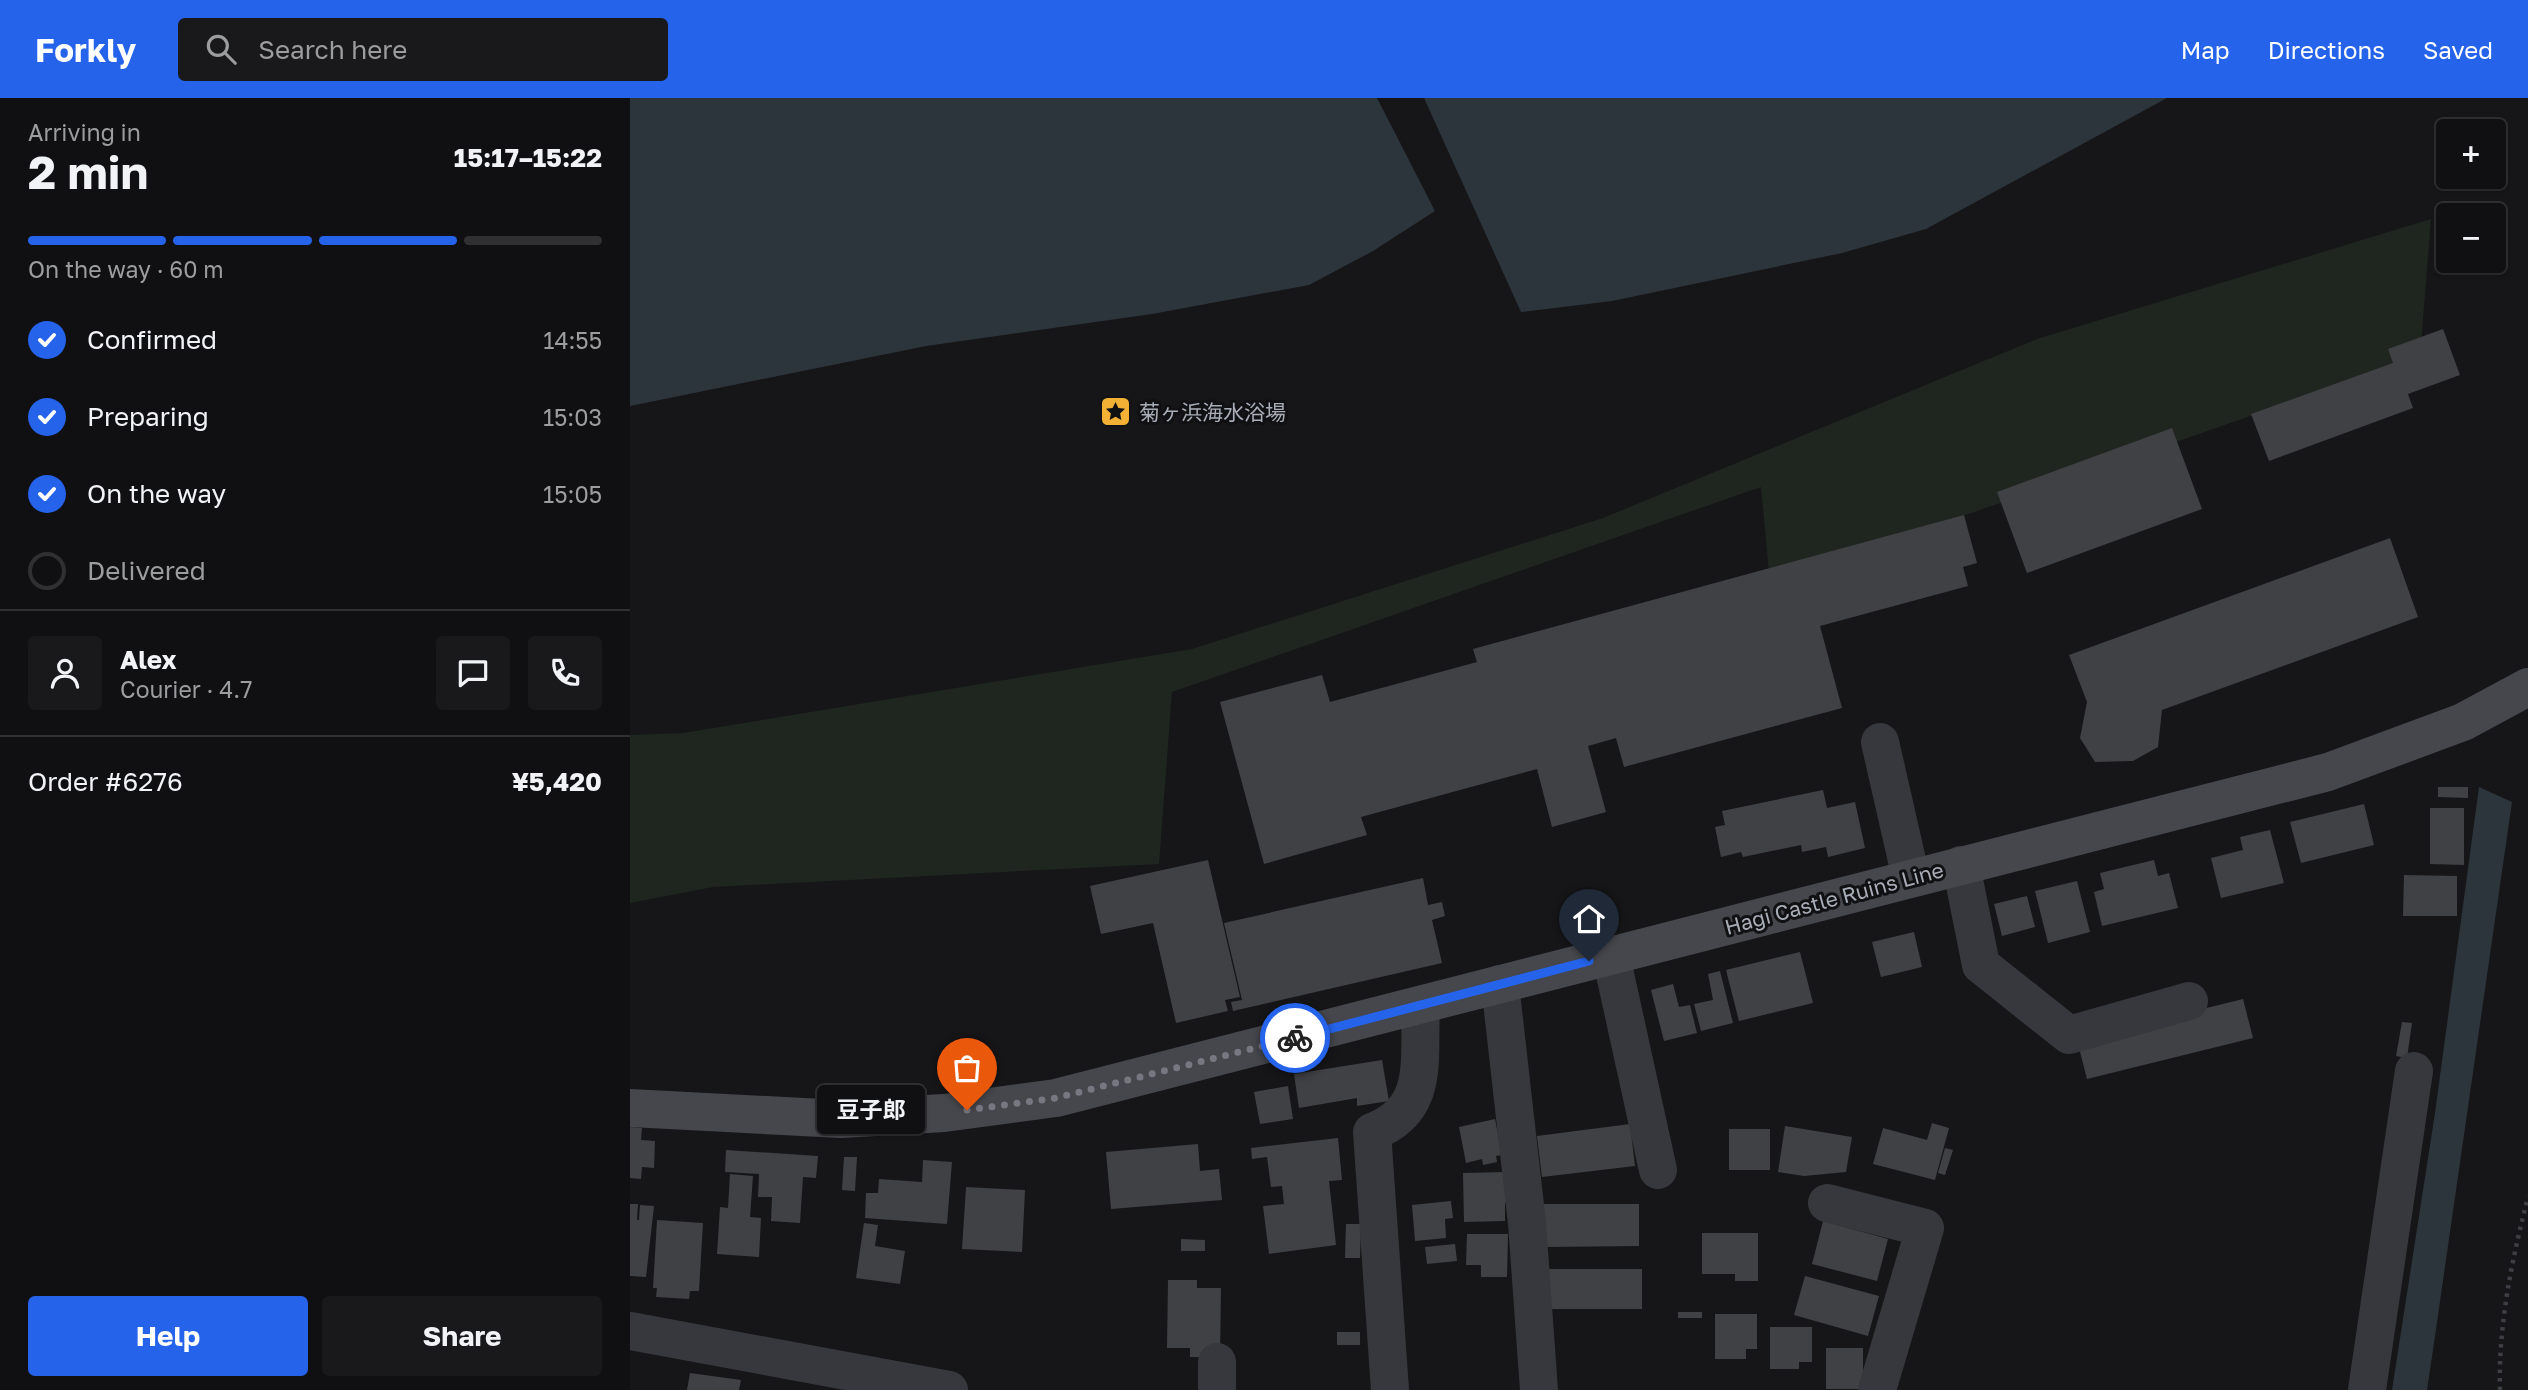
<!DOCTYPE html>
<html lang="en">
<head>
<meta charset="utf-8">
<style>
  :root { --surface:#101012; --page:#19191b; --text:#f1f3f6; --muted:#9c9d9f; --line:#303032; --accent:#2563eb }
  body { margin:0; font-family:"Golos Text","Noto Sans JP",sans-serif; background:var(--page); color:var(--text); height:100vh; display:flex; flex-direction:column; font-size:26px; white-space:nowrap }
  * { box-sizing:border-box; margin:0 }
  p { font-size:23px; color:var(--muted) }
  .icon { flex:none; width:38px; height:38px; fill:none; stroke:currentColor; stroke-width:2; stroke-linecap:round; stroke-linejoin:round }
  .map { position:relative; flex:1; overflow:hidden }
  .panel { display:flex; flex-direction:column; background:var(--surface); width:630px }
  .panel>* { flex:none }
  .buttons { position:absolute; left:1806px; top:21px; display:grid; gap:14px }
  .buttons a { display:grid; place-items:center; width:70px; height:70px; border-radius:7px; background:var(--surface); box-shadow:0 2px 5px #0004,0 0 0 2px var(--line); font-size:35px }
  .pin { position:absolute; display:grid; place-items:center; width:60px; height:60px; color:#fff; margin:-72px -30px; border-radius:50% 50% 50% 0; rotate:-45deg; box-shadow:0 0 7px #0007 }
  .pin .icon { rotate:45deg }
  .courier { position:absolute; display:grid; place-items:center; width:70px; height:70px; margin:-35px; border:5px solid #2563eb; border-radius:50%; background:#fff; color:#222; box-shadow:0 2px 9px #0007 }
  .bubble { position:absolute; height:49px; border-radius:7px; background:var(--surface); box-shadow:0 2px 5px #0004,0 0 0 2px var(--line); font-size:23px; font-weight:700; line-height:49px; text-align:center }
  .head em { font-style:normal; font-weight:700 }
  .head div { display:flex; flex-direction:column-reverse }
  .head { display:flex; align-items:center; justify-content:space-between; height:119px; padding:0 28px }
  h1 { font-size:46px; font-weight:700; line-height:52px }
  .bar { display:grid; grid-template-columns:repeat(4,1fr); gap:10px 7px; align-content:center; height:84px; padding:0 28px }
  .bar i { height:9px; border-radius:5px; background:var(--line) }
  .bar .current { background:var(--accent) }
  .bar p { grid-column:span 4 }
  .line { display:flex; align-items:center; gap:18px; padding:0 28px; border-top:2px solid var(--line) }
  .line div { flex:1 }
  .round { display:grid; place-items:center; flex:none; width:74px; height:74px; border-radius:7px; background:var(--page) }
  ol { padding:0 28px; list-style:none }
  li { display:flex; align-items:center; gap:21px; height:77px }
  li p { margin-inline-start:auto }
  li .icon { padding:7px; border-radius:50%; background:var(--accent); color:#fff; stroke-width:4 }
  li:last-child { color:var(--muted) }
  li i { width:38px; height:38px; border:4px solid var(--line); border-radius:50% }
  .action { display:flex; gap:14px; margin-top:auto; padding:14px 28px }
  .action a { flex:1; height:80px; border-radius:7px; background:var(--accent); color:#fff; font-size:28px; font-weight:700; line-height:80px; text-align:center }
  .action a+a { background:var(--page); color:var(--text) }
  header { display:flex; align-items:center; gap:42px; box-sizing:border-box; height:98px; padding:0 35px; background:var(--accent); color:#fff }
  header strong { font-size:33px }
  nav { display:flex; gap:38px; margin-inline-start:auto; font-size:24px }
  .search { width:490px; height:63px; background:var(--page); display:flex; align-items:center; gap:18px; box-sizing:border-box; padding:0 24px; border-radius:7px; color:var(--muted); font-size:26px }
  main { display:flex; flex:1; min-height:0 }
  .map>svg:first-child { display:block }
  .green { fill:#1e261f }
  .water { fill:#2c353c }
  .pier { fill:#161618 }
  .building { fill:#404145 }
  .lines { fill:none; stroke-linecap:round; stroke-linejoin:round }
  .path { stroke:#3d3f44; stroke-width:4.5; stroke-dasharray:3.5 5; stroke-linecap:butt }
  .minor { stroke:#37383d; stroke-width:38 }
  .secondary { stroke:#45474d; stroke-width:38 }
  .done { stroke:#757880; stroke-width:7; stroke-dasharray:0 12.6 }
  .route { stroke:#2563eb; stroke-width:9 }
  .labels { text-anchor:middle; dominant-baseline:central; stroke-width:6; stroke-linejoin:round; paint-order:stroke }
  .poi-label { font-size:21px; fill:#a8adb8; stroke:#111113; text-anchor:start }
  .street-label { font-size:21px; fill:#a8adb8; stroke:#111113 }
</style>
</head>
<body>
<header>
<strong>Forkly</strong>
<div class="search"><svg class="icon" aria-label="search" viewBox="0 0 24 24"><circle cx="10" cy="10" r="6"/><path d="M15 15l6 6"/></svg>Search here</div>
<nav><a>Map</a><a>Directions</a><a>Saved</a></nav>
</header>
<main>
<section class="panel">
<div class="head"><div><h1>2 min</h1><p>Arriving in</p></div><em>15:17–15:22</em></div>
<div class="bar"><i class="current"></i><i class="current"></i><i class="current"></i><i></i><p>On the way · 60 m</p></div>
<ol>
<li><svg class="icon" aria-label="check" viewBox="0 0 24 24"><path d="M5 12l5 5 9-10"/></svg>Confirmed<p>14:55</p></li>
<li><svg class="icon" aria-label="check" viewBox="0 0 24 24"><path d="M5 12l5 5 9-10"/></svg>Preparing<p>15:03</p></li>
<li><svg class="icon" aria-label="check" viewBox="0 0 24 24"><path d="M5 12l5 5 9-10"/></svg>On the way<p>15:05</p></li>
<li><i></i>Delivered</li>
</ol>
<div class="line" style="height:126px"><a class="round"><svg class="icon" aria-label="person" viewBox="0 0 24 24"><circle cx="12" cy="8" r="4"/><path d="M4 21q1-7 8-7t8 7"/></svg></a><div><b>Alex</b><p>Courier · 4.7</p></div><a class="round"><svg class="icon" aria-label="chat" viewBox="0 0 24 24"><path d="M4 5h16v11H9l-5 4z"/></svg></a><a class="round"><svg class="icon" aria-label="phone" viewBox="0 0 24 24"><path d="M5 4h4l2 5-3 2q2 4 5 5l2-3 5 2v4C11 20 4 13 5 4z"/></svg></a></div>
<div class="line" style="height:91px"><div>Order #6276</div><b>¥5,420</b></div>
<div class="action"><a>Help</a><a>Share</a></div>
</section>
<div class="map">
<svg width="1898" height="1292" viewBox="0 0 1898 1292">
  <rect width="100%" height="100%" fill="#161618"/>
  <!-- green -->
  <path class="green" d="M1801,121l-11,138 -650,226 -9,-96 -589,205 -13,172 -446,23 -83,16v-168l53,-2 509,-84 411,-131 434,-179z"/>
  <!-- water -->
  <path class="water" d="M0,0h747l58,113 -62,40 -64,34 -157,29 -226,32 -296,60z
    M794,0h743l-241,131 -84,24 -230,48 -91,11z
    M1849,689l33,15 -77,534 -8,54h-35l43,-277z"/>
  <!-- pier -->
  <path class="pier" d="M753,2l55,110 -1,4 -2,-3z"/>
  <!-- building -->
  <path class="building" d="M1813,231l17,46 -52,19 5,14 -144,53 -18,-47 142,-51 -5,-14z
    M1542,330l30,81 -175,64 -30,-81z
    M1334,417l13,48 -14,4 5,19 -148,40 22,82 -218,59 -8,-29 -28,8 18,66 -54,15 -15,-58 -176,48 6,18 -103,29 -44,-162 102,-27 8,27 147,-40 -4,-13z
    M1760,440l28,79 -256,93 -4,37 -25,14 -38,1 -15,-24 7,-36 -18,-47z
    M1808,689h30v11l-30,-1z
    M1193,692l4,18 28,-6 10,46 -37,9 -2,-10 -24,5 -1,-7 -58,12 -2,-5 -20,5 -6,-30 10,-2 -3,-14z
    M1734,706l10,41 -73,18 -11,-41z
    M1800,710h34v57l-34,-1z
    M1640,732l14,53 -63,15 -10,-40 32,-8 -3,-13z
    M578,762l32,137 -15,3 3,11 -52,12 -23,-100 -52,11 -11,-48z
    M1524,762l4,16 11,-3 9,35 -76,18 -8,-34 10,-3 -4,-16z
    M1774,777l53,1v40h-54z
    M793,780l5,27 14,-3 3,14 -13,4 10,43 -209,48 -2,-9 11,-2 -18,-77z
    M1447,783l13,51 -42,11 -13,-52z
    M1397,798l8,31 -33,9 -8,-32z
    M1284,834l8,35 -41,10 -9,-35z
    M1170,854l13,51 -74,18 -13,-51z
    M1090,873l13,52 -32,8 -7,-27 19,-4 -5,-26z
    M1043,886l6,23 11,-2 7,28 -33,8 -13,-51z
    M1613,901l10,39 -166,41 -10,-39z
    M1772,924l10,1 -5,35 -11,-2z
    M752,962l7,41 -32,5v-8l-58,10 -5,-34z
    M658,988l5,33 -33,5 -6,-32z
    M865,1021l7,36 -6,1 1,6 -14,3 -1,-6 -16,4 -7,-36z
    M1302,1025l17,5 -14,52 -62,-16 10,-36 44,12z
    M1000,1026l5,42 -93,11 -5,-41z
    M1155,1028l67,11 -6,35 -42,4 -26,-4z
    M0,1029l12,1 -1,12 14,1 -1,27 -12,-1 -1,12 -11,-1z
    M1099,1031h41v41h-41z
    M708,1040l4,42 -13,1 7,64 -67,9 -6,-48 21,-2 -2,-18 -11,1 -4,-30 -15,2 -1,-11z
    M568,1046l2,27 19,-2 3,31 -111,9 -5,-57z
    M1315,1050l8,2 -8,25 -7,-2z
    M96,1052l92,6 -2,22 -13,-1 -3,46 -29,-2 1,-24h-14l1,-23 -34,-2z
    M214,1059h13l-2,34 -13,-1z
    M293,1062l29,2 -5,62 -82,-6 1,-25h12l1,-14 43,3z
    M878,1074l1,31h-4v18l-41,1 -1,-49z
    M100,1076l23,2 -3,41 11,1 -2,39 -42,-3 3,-47 8,1z
    M336,1089l59,3 -3,62 -60,-3z
    M821,1103l2,17 -8,1 1,19 -31,3 -3,-36z
    M0,1106h8l-1,16h2l1,-15 14,1 -8,71 -16,-1z
    M914,1106h95v42l-95,1z
    M27,1122l46,3 -4,68h-9l-1,8 -33,-2 1,-9h-4z
    M1193,1123l65,18 -11,42 -65,-17z
    M234,1125l14,2 -3,21 30,5 -5,33 -44,-6z
    M716,1126h15l-1,34h-15z
    M1072,1135h56v48h-23v-7h-33z
    M837,1136h41l-1,43h-26v-12h-15z
    M551,1141l24,1v11h-24z
    M825,1146l2,17 -30,3 -2,-17z
    M919,1171h93v40h-93z
    M1175,1178l74,20 -11,40 -74,-21z
    M538,1182h29v8h24l-1,69h-30v-9h-23z
    M1048,1214h24v6h-24z
    M1085,1216h42v35h-11v10h-31z
    M1140,1229h42v35h-13v7h-29z
    M707,1234h23v13h-23z
    M1196,1250h37v41h-37z
    M60,1275l51,7 -2,10h-52z"/>
  <g class="lines">
    <!-- path -->
    <path class="path" d="M1870,1292c-2,-64 12,-131 28,-193"/>
    <!-- minor -->
    <path class="minor" d="M1250,644l31,136
      M1331,767l20,100 88,70 120,-34
      M981,858l47,214
      M870,886l27,239 12,167
      M1197,1105l98,25 -48,162
      M0,1233l319,59
      M587,1292v-28
      M760,1292l-18,-258c59,-22 46,-72 49,-126
      M1737,1292l47,-319"/>
    <!-- secondary -->
    <path class="secondary" d="M0,1010l211,11 103,-6 112,-15 1272,-326 135,-50 65,-35"/>
  </g>
  <g class="lines">
    <!-- done -->
    <path class="done" d="M337,1012l89,-12 239,-60"/>
    <!-- route -->
    <path class="route" d="M665,940l294,-77"/>
  </g>
  <!-- icons -->
  <defs>
    <symbol id="sight-square" viewBox="-11 -11 22 22"><rect x="-9" y="-9" width="18" height="18" rx="4" fill="#f2b134" stroke="#111113"/><path d="M0-6L1.8-2.2L6-1.7L2.9 1.2L3.7 5.4L0 3.3L-3.7 5.4L-2.9 1.2L-6-1.7L-1.8-2.2Z" fill="#111"/></symbol>
  </defs>
  <g fill-rule="evenodd">
    <use href="#sight-square" x="468" y="296" width="35" height="35"/>
  </g>
  <g class="labels">
    <!-- poi labels -->
    <g class="poi-label">
      <text x="509" y="314">菊ヶ浜海水浴場</text>
    </g>
    <!-- street labels -->
    <g class="street-label">
      <text transform="translate(1204 800) rotate(-15)">Hagi Castle Ruins Line</text>
    </g>
  </g>
</svg>
<div class="buttons">
<a>+</a>
<a>−</a>
</div>
<div class="pin" style="left:337px;top:1012px;background:#ea580c"><svg class="icon" aria-label="bag" viewBox="0 0 24 24"><path d="M5 8h14l-1 12H6zM9 8a3 3 0 0 1 6 0"/></svg></div>
<div class="pin" style="left:959px;top:863px;background:#1f2937"><svg class="icon" aria-label="home" viewBox="0 0 24 24"><path d="M3 11l9-7 9 7M6 9v11h12V9"/></svg></div>
<div class="courier" style="left:665px;top:940px"><svg class="icon" aria-label="bike" viewBox="0 0 24 24"><circle cx="6" cy="16" r="4"/><circle cx="18" cy="16" r="4"/><path d="M6 16l4-8h5l3 8M10 8l3 8H6M13 5h3"/></svg></div>
<div class="bubble" style="left:187px;top:987px;width:108px">豆子郎</div>
</div>
</main>
</body>
</html>
